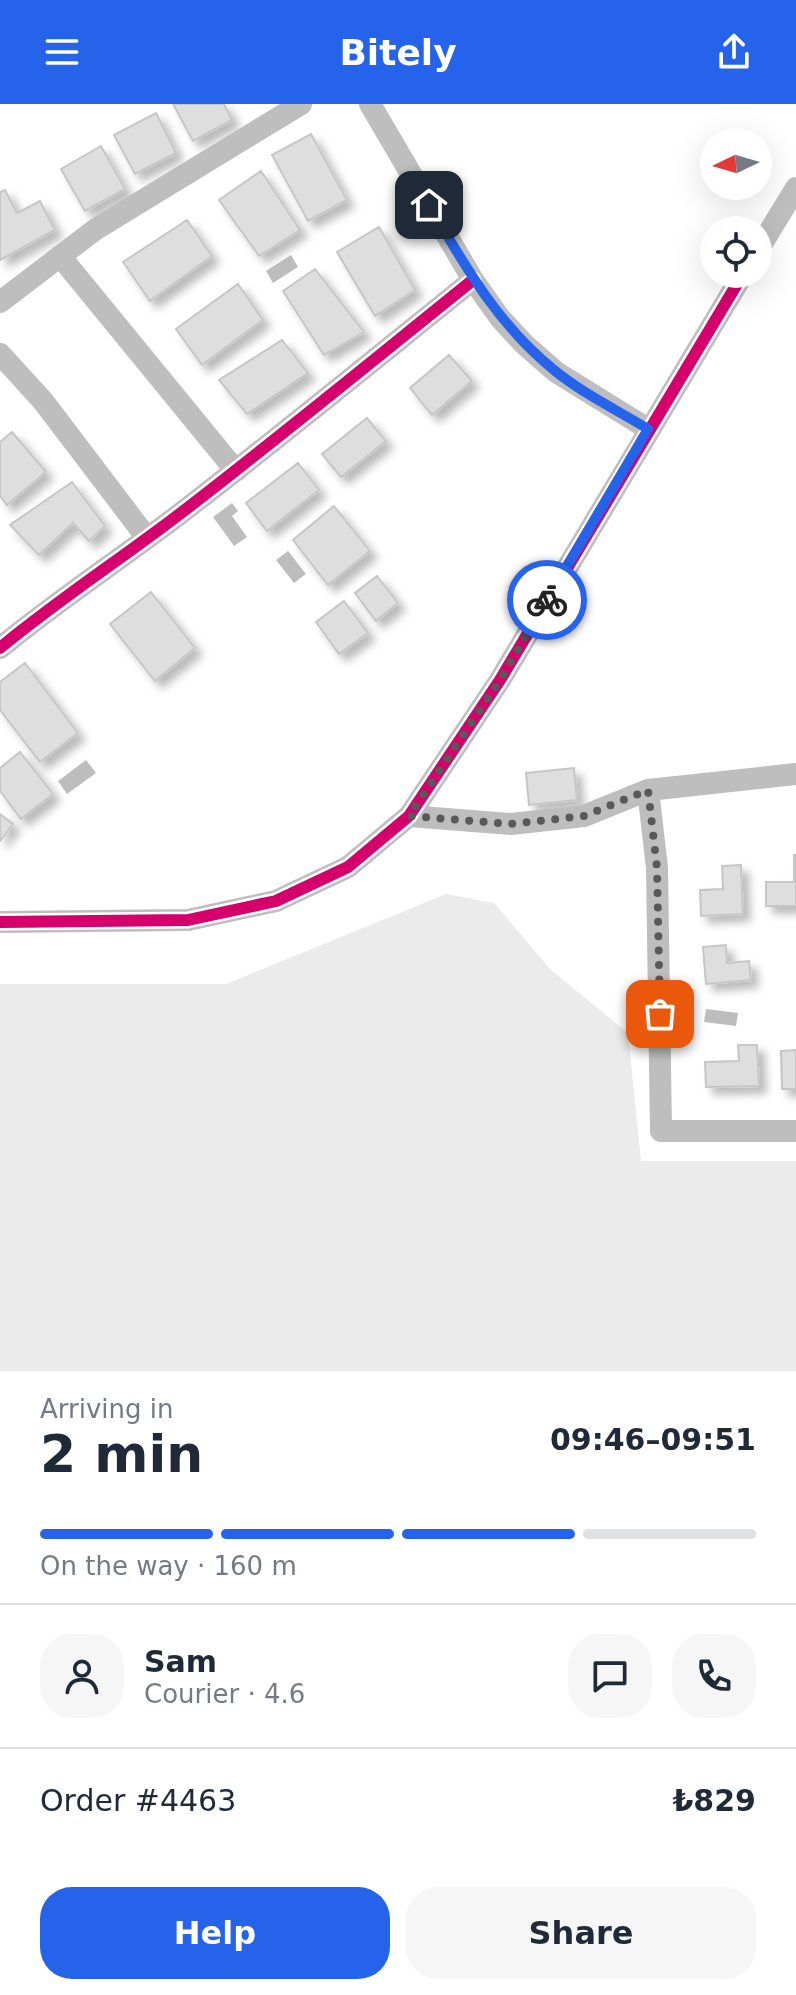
<!DOCTYPE html>
<html lang="en">
<head>
<meta charset="utf-8">
<style>
  :root { --surface:#fff; --page:#f6f6f7; --text:#1f2937; --muted:#747a83; --line:#e0e1e3; --accent:#2563eb }
  body { margin:0; font-family:"DejaVu Sans",sans-serif; background:var(--page); color:var(--text); height:100vh; display:flex; flex-direction:column; font-size:30px; white-space:nowrap }
  * { box-sizing:border-box; margin:0 }
  p { font-size:26px; color:var(--muted) }
  .icon { flex:none; width:44px; height:44px; fill:none; stroke:currentColor; stroke-width:2; stroke-linecap:round; stroke-linejoin:round }
  .map { position:relative; height:1267px; overflow:hidden }
  .side { display:flex; flex-direction:column; background:var(--surface); flex:1 }
  .side>* { flex:none }
  .needle { width:52px; rotate:265deg }
  .buttons { position:absolute; left:700px; top:24px; display:grid; gap:16px }
  .buttons a { display:grid; place-items:center; width:72px; height:72px; border-radius:50%; background:var(--surface); box-shadow:0 8px 32px #0002; font-size:40px }
  .pin { position:absolute; display:grid; place-items:center; width:68px; height:68px; color:#fff; margin:-34px; border-radius:16px; box-shadow:0 4px 12px #0006 }
  .courier { position:absolute; display:grid; place-items:center; width:80px; height:80px; margin:-40px; border:6px solid #2563eb; border-radius:50%; background:#fff; color:#222; box-shadow:0 2px 10px #0007 }
  .head em { font-style:normal; font-weight:700 }
  .head div { display:flex; flex-direction:column-reverse }
  .head { display:flex; align-items:center; justify-content:space-between; height:136px; padding:0 40px }
  h1 { font-size:52px; font-weight:700; line-height:60px }
  .bar { display:grid; grid-template-columns:repeat(4,1fr); gap:12px 8px; align-content:center; height:96px; padding:0 40px }
  .bar i { height:10px; border-radius:6px; background:var(--line) }
  .bar .selected { background:var(--accent) }
  .bar p { grid-column:span 4 }
  .line { display:flex; align-items:center; gap:20px; padding:0 40px; border-top:2px solid var(--line) }
  .line div { flex:1 }
  .round { display:grid; place-items:center; flex:none; width:84px; height:84px; border-radius:32px; background:var(--page) }
  .cta { display:flex; gap:16px; margin-top:auto; padding:16px 40px }
  .cta a { flex:1; height:92px; border-radius:32px; background:var(--accent); color:#fff; font-size:32px; font-weight:700; line-height:92px; text-align:center }
  .cta a+a { background:var(--page); color:var(--text) }
  header { display:flex; justify-content:space-between; align-items:center; height:104px; padding:0 40px; background:var(--accent); color:#fff; font-size:36px; font-weight:700 }
  .map>svg:first-child { display:block }
  .green { fill:#ebebeb }
  .water { fill:#bdbdbd }
  .building { fill:#dedede; stroke:#c6c6c6; stroke-width:2; filter:url(#shadow) }
  .lines { fill:none; stroke-linecap:round; stroke-linejoin:round }
  .street { stroke:#bebebe; stroke-width:22 }
  .cycleway-casing { stroke:#fff; stroke-width:17 }
  .cycleway { stroke:#d6006c; stroke-width:12 }
  .done { stroke:#595959; stroke-width:8; stroke-dasharray:0 14.4 }
  .route { stroke:#2563eb; stroke-width:10 }
</style>
</head>
<body>
<header><svg class="icon" aria-label="menu" viewBox="0 0 24 24"><path d="M4 6h16M4 12h16M4 18h16"/></svg>Bitely<svg class="icon" aria-label="share" viewBox="0 0 24 24"><path d="M12 15V3M7 8l5-5 5 5M5 13v7h14v-7"/></svg></header>
<div class="map">
<svg width="796" height="1267" viewBox="0 0 796 1267">
  <defs>
    <filter id="shadow"><feDropShadow dx="7" dy="7" stdDeviation="4" flood-color="#0004"/></filter>
  </defs>
  <rect width="100%" height="100%" fill="#fff"/>
  <!-- green -->
  <path class="green" d="M446,790l48,9 56,66 78,64 13,128h155v210h-796v-387h226z"/>
  <!-- water -->
  <path class="water" d="M291,151l7,12 -25,16 -7,-12z
    M232,399l6,8 -6,5 15,21 -13,9 -21,-29z
    M288,447l18,23 -12,9 -18,-23z
    M86,656l10,13 -29,21 -9,-13z
    M706,905l32,4 -2,13 -32,-4z"/>
  <!-- building -->
  <path class="building" d="M173,0h51l8,16 -39,21z
    M156,9l20,40 -41,21 -21,-39z
    M311,30l36,66 -39,21 -36,-66z
    M101,42l24,43 -40,22 -24,-42z
    M261,67l39,59 -41,26 -40,-56z
    M5,86l12,23 23,-12 15,29 -55,30v-68z
    M187,116l25,36 -62,45 -27,-39z
    M379,123l36,63 -40,26 -38,-64z
    M315,165l49,63 -40,23 -41,-64z
    M238,180l25,36 -61,45 -26,-36z
    M282,236l26,33 -61,41 -28,-34z
    M449,251l23,26 -40,34 -22,-27z
    M367,314l19,23 -45,36 -19,-23z
    M12,328l34,40 -39,33 -7,-9v-54z
    M298,359l21,27 -52,41 -21,-28z
    M72,378l33,44 -16,15 -16,-18 -34,32 -29,-30z
    M334,402l36,45 -42,34 -35,-45z
    M377,472l21,27 -22,18 -21,-28z
    M151,488l44,56 -40,33 -45,-57z
    M344,497l24,32 -29,21 -23,-32z
    M25,559l53,70 -38,29 -40,-52v-28z
    M20,648l33,42 -32,25 -21,-28v-23z
    M574,664l3,32 -48,5 -3,-32z
    M0,710l13,10 -13,17z
    M794,751h2v51h-30v-24h28z
    M741,761l2,49 -42,2 -1,-26 23,-1 -1,-23z
    M726,841l1,18 22,-2 2,19 -45,4 -3,-37z
    M738,941h19l2,41 -53,1 -1,-25 34,-1z
    M796,946v39h-14l-1,-38z"/>
  <g class="lines">
    <!-- street -->
    <path class="street" d="M370,0l103,176 27,38 24,26 32,28 92,57
      M758,146l38,-62
      M60,152l176,215
      M0,198l96,-73 205,-125
      M0,250l43,47 104,137
      M0,544c58,-48 121,-89 181,-135 99,-76 195,-155 292,-233
      M648,686l9,78 4,263h135
      M409,712l102,8 73,-8 64,-26 148,-16
      M0,818l188,-2 88,-19 72,-34 61,-51 91,-136 243,-406"/>
    <defs>
      <path id="cycleway" d="M0,544c58,-48 121,-89 181,-135 99,-76 195,-155 292,-233
        M0,818l188,-2 88,-19 72,-34 61,-51 91,-136 243,-406"/>
    </defs>
    <!-- cycleway casing -->
    <use href="#cycleway" class="cycleway-casing"/>
    <!-- cycleway -->
    <use href="#cycleway" class="cycleway"/>
  </g>
  <g class="lines">
    <!-- done -->
    <path class="done" d="M547,496l-47,80 -91,136 102,8 73,-8 64,-26 9,78 3,146"/>
    <!-- route -->
    <path class="route" d="M429,101c36,61 69,120 125,165 28,23 63,40 94,59l-101,171"/>
  </g>
</svg>
<div class="buttons">
<a><svg class="needle" viewBox="-14 -14 28 28"><path d="M0-13l5 13h-10z" fill="#e53935"/><path d="M0 13l5-13h-10z" fill="#747a83"/></svg></a>
<a><svg class="icon" aria-label="locate" viewBox="0 0 24 24"><circle cx="12" cy="12" r="6"/><path d="M12 2v4M12 18v4M2 12h4M18 12h4"/></svg></a>
</div>
<div class="pin" style="left:660px;top:910px;background:#ea580c"><svg class="icon" aria-label="bag" viewBox="0 0 24 24"><path d="M5 8h14l-1 12H6zM9 8a3 3 0 0 1 6 0"/></svg></div>
<div class="pin" style="left:429px;top:101px;background:#1f2937"><svg class="icon" aria-label="home" viewBox="0 0 24 24"><path d="M3 11l9-7 9 7M6 9v11h12V9"/></svg></div>
<div class="courier" style="left:547px;top:496px"><svg class="icon" aria-label="bike" viewBox="0 0 24 24"><circle cx="6" cy="16" r="4"/><circle cx="18" cy="16" r="4"/><path d="M6 16l4-8h5l3 8M10 8l3 8H6M13 5h3"/></svg></div>
</div>
<section class="side">
<div class="head"><div><h1>2 min</h1><p>Arriving in</p></div><em>09:46–09:51</em></div>
<div class="bar"><i class="selected"></i><i class="selected"></i><i class="selected"></i><i></i><p>On the way · 160 m</p></div>
<div class="line" style="height:144px"><a class="round"><svg class="icon" aria-label="person" viewBox="0 0 24 24"><circle cx="12" cy="8" r="4"/><path d="M4 21q1-7 8-7t8 7"/></svg></a><div><b>Sam</b><p>Courier · 4.6</p></div><a class="round"><svg class="icon" aria-label="chat" viewBox="0 0 24 24"><path d="M4 5h16v11H9l-5 4z"/></svg></a><a class="round"><svg class="icon" aria-label="phone" viewBox="0 0 24 24"><path d="M5 4h4l2 5-3 2q2 4 5 5l2-3 5 2v4C11 20 4 13 5 4z"/></svg></a></div>
<div class="line" style="height:104px"><div>Order #4463</div><b>₺829</b></div>
<div class="cta"><a>Help</a><a>Share</a></div>
</section>
</body>
</html>
